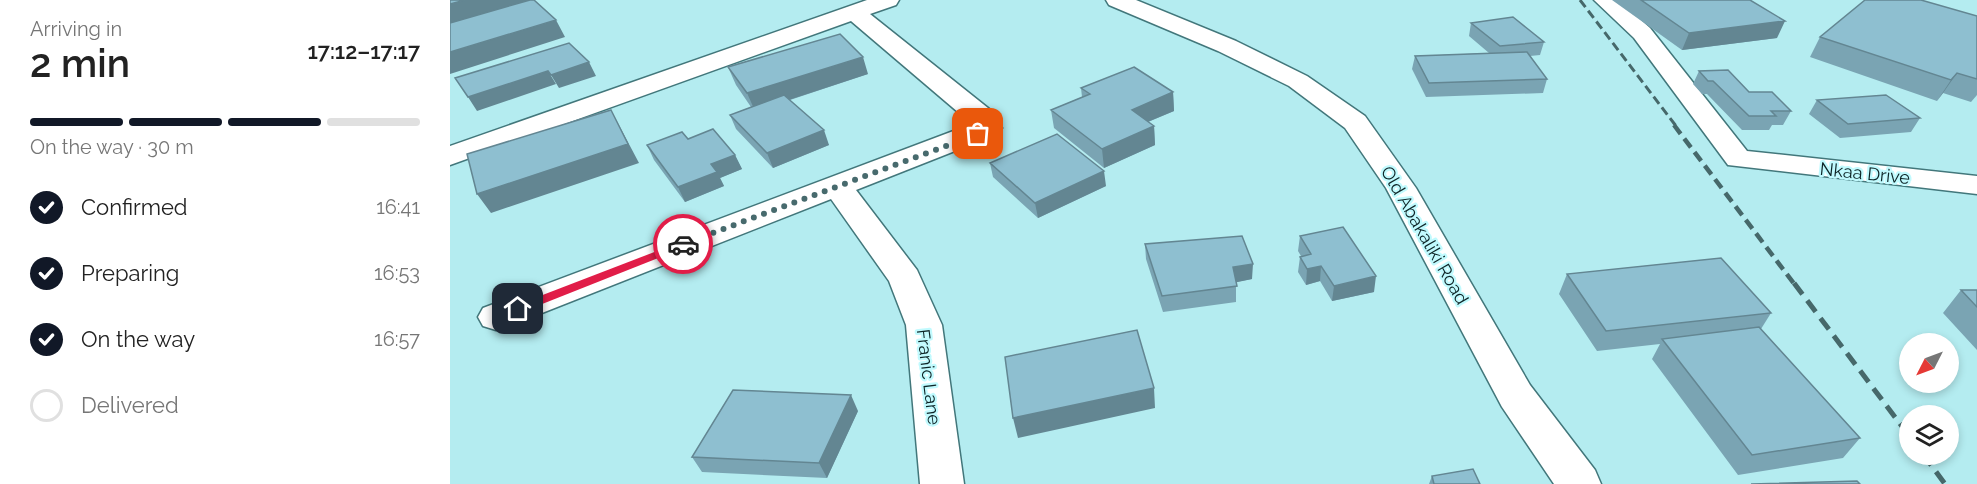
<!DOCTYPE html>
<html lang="en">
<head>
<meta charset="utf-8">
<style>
  :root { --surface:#fff; --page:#f6f6f6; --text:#222; --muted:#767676; --line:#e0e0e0; --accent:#111827 }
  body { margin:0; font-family:Raleway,sans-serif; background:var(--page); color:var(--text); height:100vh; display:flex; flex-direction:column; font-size:22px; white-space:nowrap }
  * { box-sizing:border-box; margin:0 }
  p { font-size:20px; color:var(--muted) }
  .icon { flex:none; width:33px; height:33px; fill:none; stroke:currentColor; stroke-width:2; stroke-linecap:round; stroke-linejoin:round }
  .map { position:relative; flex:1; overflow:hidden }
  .drawer { display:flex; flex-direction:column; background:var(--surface); width:450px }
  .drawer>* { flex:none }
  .needle { width:39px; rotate:228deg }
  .controls { position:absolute; left:1449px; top:333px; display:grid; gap:12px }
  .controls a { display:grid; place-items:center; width:60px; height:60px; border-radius:50%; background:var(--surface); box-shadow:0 3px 9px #0003; font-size:30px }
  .pin { position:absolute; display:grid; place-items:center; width:51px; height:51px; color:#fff; margin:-26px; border-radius:12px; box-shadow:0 3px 9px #0006 }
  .courier { position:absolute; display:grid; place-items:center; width:60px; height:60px; margin:-30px; border:4px solid #e11d48; border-radius:50%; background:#fff; color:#222; box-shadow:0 2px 8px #0007 }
  .head em { font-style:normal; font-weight:600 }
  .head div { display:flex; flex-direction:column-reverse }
  .head { display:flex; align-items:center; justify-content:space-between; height:102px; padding:0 30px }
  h1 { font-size:39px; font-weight:600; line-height:45px }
  .bar { display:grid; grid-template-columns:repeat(4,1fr); gap:9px 6px; align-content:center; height:72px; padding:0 30px }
  .bar i { height:8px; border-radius:4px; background:var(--line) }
  .bar .on { background:var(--accent) }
  .bar p { grid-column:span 4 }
  ol { padding:0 30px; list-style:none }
  li { display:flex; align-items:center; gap:18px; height:66px }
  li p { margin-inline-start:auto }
  li .icon { padding:6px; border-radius:50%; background:var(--accent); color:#fff; stroke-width:4 }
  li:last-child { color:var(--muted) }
  li i { width:33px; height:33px; border:3px solid var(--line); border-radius:50% }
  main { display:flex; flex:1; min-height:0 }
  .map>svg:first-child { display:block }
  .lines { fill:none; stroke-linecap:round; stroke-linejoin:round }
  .minor-casing { stroke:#42777b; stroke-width:3 }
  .secondary-casing { stroke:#42777b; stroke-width:3 }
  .minor { fill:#fff; fill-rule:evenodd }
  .secondary { fill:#fff; fill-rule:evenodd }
  .rail-far2 { stroke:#46686a; stroke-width:3; stroke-dasharray:9 4.5; stroke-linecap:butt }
  .rail-far1 { stroke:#46686a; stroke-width:4.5; stroke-dasharray:11 6; stroke-linecap:butt }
  .rail { stroke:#46686a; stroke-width:5; stroke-dasharray:14 8; stroke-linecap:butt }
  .wall { fill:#7aa4b3 }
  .shaded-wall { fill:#638692 }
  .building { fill:#8ebfd0; stroke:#638692; stroke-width:1.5 }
  .route { fill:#e11d48 }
  .done { stroke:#476a6d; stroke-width:6; stroke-dasharray:0 10.8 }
  .labels { text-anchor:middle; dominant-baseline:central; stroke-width:4.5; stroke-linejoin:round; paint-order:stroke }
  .street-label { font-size:18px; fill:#0d2426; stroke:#c1fafe }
</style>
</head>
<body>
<main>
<section class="drawer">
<div class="head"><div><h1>2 min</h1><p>Arriving in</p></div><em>17:12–17:17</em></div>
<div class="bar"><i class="on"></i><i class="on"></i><i class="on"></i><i></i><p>On the way · 30 m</p></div>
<ol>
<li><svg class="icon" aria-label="check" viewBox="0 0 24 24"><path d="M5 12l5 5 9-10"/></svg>Confirmed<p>16:41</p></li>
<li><svg class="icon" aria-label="check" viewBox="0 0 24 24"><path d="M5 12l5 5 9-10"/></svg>Preparing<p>16:53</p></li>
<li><svg class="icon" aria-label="check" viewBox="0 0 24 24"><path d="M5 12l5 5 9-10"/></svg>On the way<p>16:57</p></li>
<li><i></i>Delivered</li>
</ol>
</section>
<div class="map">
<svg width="1527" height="484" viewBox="0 0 1527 484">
  <rect width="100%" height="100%" fill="#b4ecf0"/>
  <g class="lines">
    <defs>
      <path id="minor" d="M417,0h32l-3,5 -26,9 123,98 9,16 -4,6 -142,56 61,80 25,55 22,159h-44l-14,-159 -17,-44 -58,-82 -322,127 -13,4 -13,-4 -5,-9 5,-9 489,-184 -121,-103 -401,144v-19z
        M1144,0h24l32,28 97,123 230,25v18l-249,-29 -94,-127z"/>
      <path id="secondary" d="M656,0h30l100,41 71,35 58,40 51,72 114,197 65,85 6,14h-47l-52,-77 -116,-219 -41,-60 -56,-42 -71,-35 -109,-46z"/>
    </defs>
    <!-- minor casing -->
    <use href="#minor" class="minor-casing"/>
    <!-- secondary casing -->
    <use href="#secondary" class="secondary-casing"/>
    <!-- minor -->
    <use href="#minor" class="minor"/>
    <!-- secondary -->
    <use href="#secondary" class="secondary"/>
    <!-- rail-far2 -->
    <path class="rail-far2" d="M1130,0l96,126"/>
    <!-- rail-far1 -->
    <path class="rail-far1" d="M1224,125l121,160"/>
    <!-- rail -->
    <path class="rail" d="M1344,283l116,154
      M1473,454l22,30"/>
  </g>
  <!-- wall -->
  <path class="wall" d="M1162,0h138l27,38 -95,12z
    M1527,16v79l-6,7 -28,-9 -6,8 -127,-44 10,-20z
    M1021,23l73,19 -4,13 -10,1 17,23 -4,14 -117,4 -14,-28 3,-13 74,-3 -20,-17z
    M278,67l140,7 -78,26 39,45 -56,23 -37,-39 -6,-14 21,-8 -15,-22z
    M1249,71l92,40 -8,14h-11l-3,5h-27l-35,-36h-5l-9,-10z
    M631,88l92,4 1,19 -26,11 6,4 1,19 -51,23 -50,-40 -3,-18 31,-13z
    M1367,100l103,18 -9,14 -71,6 -31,-24z
    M238,139l47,16 7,14 -22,9 4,8 -39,16 -31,-42 -7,-15z
    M540,163l116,23 -68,32 -45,-41z
    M850,236l74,56 -42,9 -12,-20 -14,4 -8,-13 2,-15 1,-1 -3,-5z
    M695,244l107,35 -16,3v20l-73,10 -17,-53z
    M1117,274l204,39 -10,16 99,109 -17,20 -105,17 -86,-116 8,-15 -63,7 -38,-57z
    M1511,290h16v60l-34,-37z
    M408,411l-31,67 -125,-6 -10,-15z
    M982,476l48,8h-51z"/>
  <!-- shaded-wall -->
  <path class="shaded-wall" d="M15,0h65l-80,24v-20z
    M106,20l9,17 -115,37v-22z
    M1335,21l-8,17 -95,12 7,-17z
    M413,57l5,17 -113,37 -8,-18z
    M139,62l7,14 -37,12 -8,-13z
    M98,71l8,13 -79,27 -9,-14z
    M1507,73l-14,20 -6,8 14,-21z
    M723,92l1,19 -41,17 -1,-18z
    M161,110l28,53 -148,50 -14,-19z
    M704,126l1,19 -51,23 -2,-19z
    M374,130l5,15 -56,23 -6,-15z
    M285,155l7,14 -22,9 4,8 -39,16 -7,-15 33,-23z
    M654,171l2,15 -68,32 -3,-15z
    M803,264l-1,15 -19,4v-16z
    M871,266l-1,15 -14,4 1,-16z
    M926,276l-2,16 -42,9 2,-15z
    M704,388l1,20 -137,30 -5,-20z
    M401,395l7,16 -31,67 -8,-15z"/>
  <!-- building -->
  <path class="building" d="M0,0h15l-15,4z
    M80,0h4l22,20 -106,32v-29z
    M1191,0h109l35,21 -96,12z
    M1415,0h56l56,16v63l-20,-6 -6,7 -131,-43z
    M1063,17l31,25 -44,4 -29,-23z
    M390,34l23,23 -116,36 -19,-26z
    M119,43l20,19 -38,13 -3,-4 -80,26 -13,-19z
    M1077,52l20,27 -118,4 -14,-27z
    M684,67l39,25 -41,18 22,16 -52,23 -51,-39 39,-16 -9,-6z
    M1278,70l21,22h23l19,19h-20l5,5h-27l-36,-35h-5l-9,-10z
    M334,95l40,35 -57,23 -37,-38z
    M1436,95l34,23 -72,6 -31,-24z
    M161,110l17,34 -151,50 -10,-40z
    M263,129l22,26 -24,9 6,8 -39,15 -31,-42 35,-13 6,7z
    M607,134l47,37 -69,32 -45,-40z
    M893,227l33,49 -42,10 -13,-20 -14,3 -7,-12 11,-3 -11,-18z
    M792,236l11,28 -20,3 4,19 -75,10 -17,-52z
    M1271,258l50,55 -165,18 -39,-57z
    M1511,290h16v17z
    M1309,327l101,111 -108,17 -90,-116z
    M687,330l17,58 -141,30 -8,-61z
    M283,390l118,5 -32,68 -127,-6z
    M1023,469l7,15h-46l-2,-8z
    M1407,481l3,3h-109z"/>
  <!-- route -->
  <path class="route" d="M233,241l5,3 -2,3 -164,65 -4,1 -6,-4 2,-3z"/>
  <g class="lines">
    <!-- done -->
    <path class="done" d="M233,244l295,-110"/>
  </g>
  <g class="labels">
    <!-- street labels -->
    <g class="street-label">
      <text transform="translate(1415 173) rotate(6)">Nkaa Drive</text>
      <text transform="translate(975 235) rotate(60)">Old Abakaliki Road</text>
      <text transform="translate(479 377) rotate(83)">Franic Lane</text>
    </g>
  </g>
</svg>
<div class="controls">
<a><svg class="needle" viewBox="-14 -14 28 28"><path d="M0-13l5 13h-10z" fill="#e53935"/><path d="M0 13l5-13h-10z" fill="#767676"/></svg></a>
<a><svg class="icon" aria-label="layers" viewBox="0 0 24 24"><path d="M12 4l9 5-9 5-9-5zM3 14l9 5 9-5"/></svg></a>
</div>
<div class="pin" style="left:528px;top:134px;background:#ea580c"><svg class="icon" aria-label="bag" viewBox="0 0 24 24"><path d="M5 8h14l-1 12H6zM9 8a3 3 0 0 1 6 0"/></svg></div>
<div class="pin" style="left:68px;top:309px;background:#1f2937"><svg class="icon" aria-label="home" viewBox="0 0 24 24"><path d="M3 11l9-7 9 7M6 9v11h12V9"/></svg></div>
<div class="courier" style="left:233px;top:244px"><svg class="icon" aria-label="car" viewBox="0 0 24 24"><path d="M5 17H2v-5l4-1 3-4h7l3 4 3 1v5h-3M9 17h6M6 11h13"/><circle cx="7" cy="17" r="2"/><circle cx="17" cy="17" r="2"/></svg></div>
</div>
</main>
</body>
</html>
